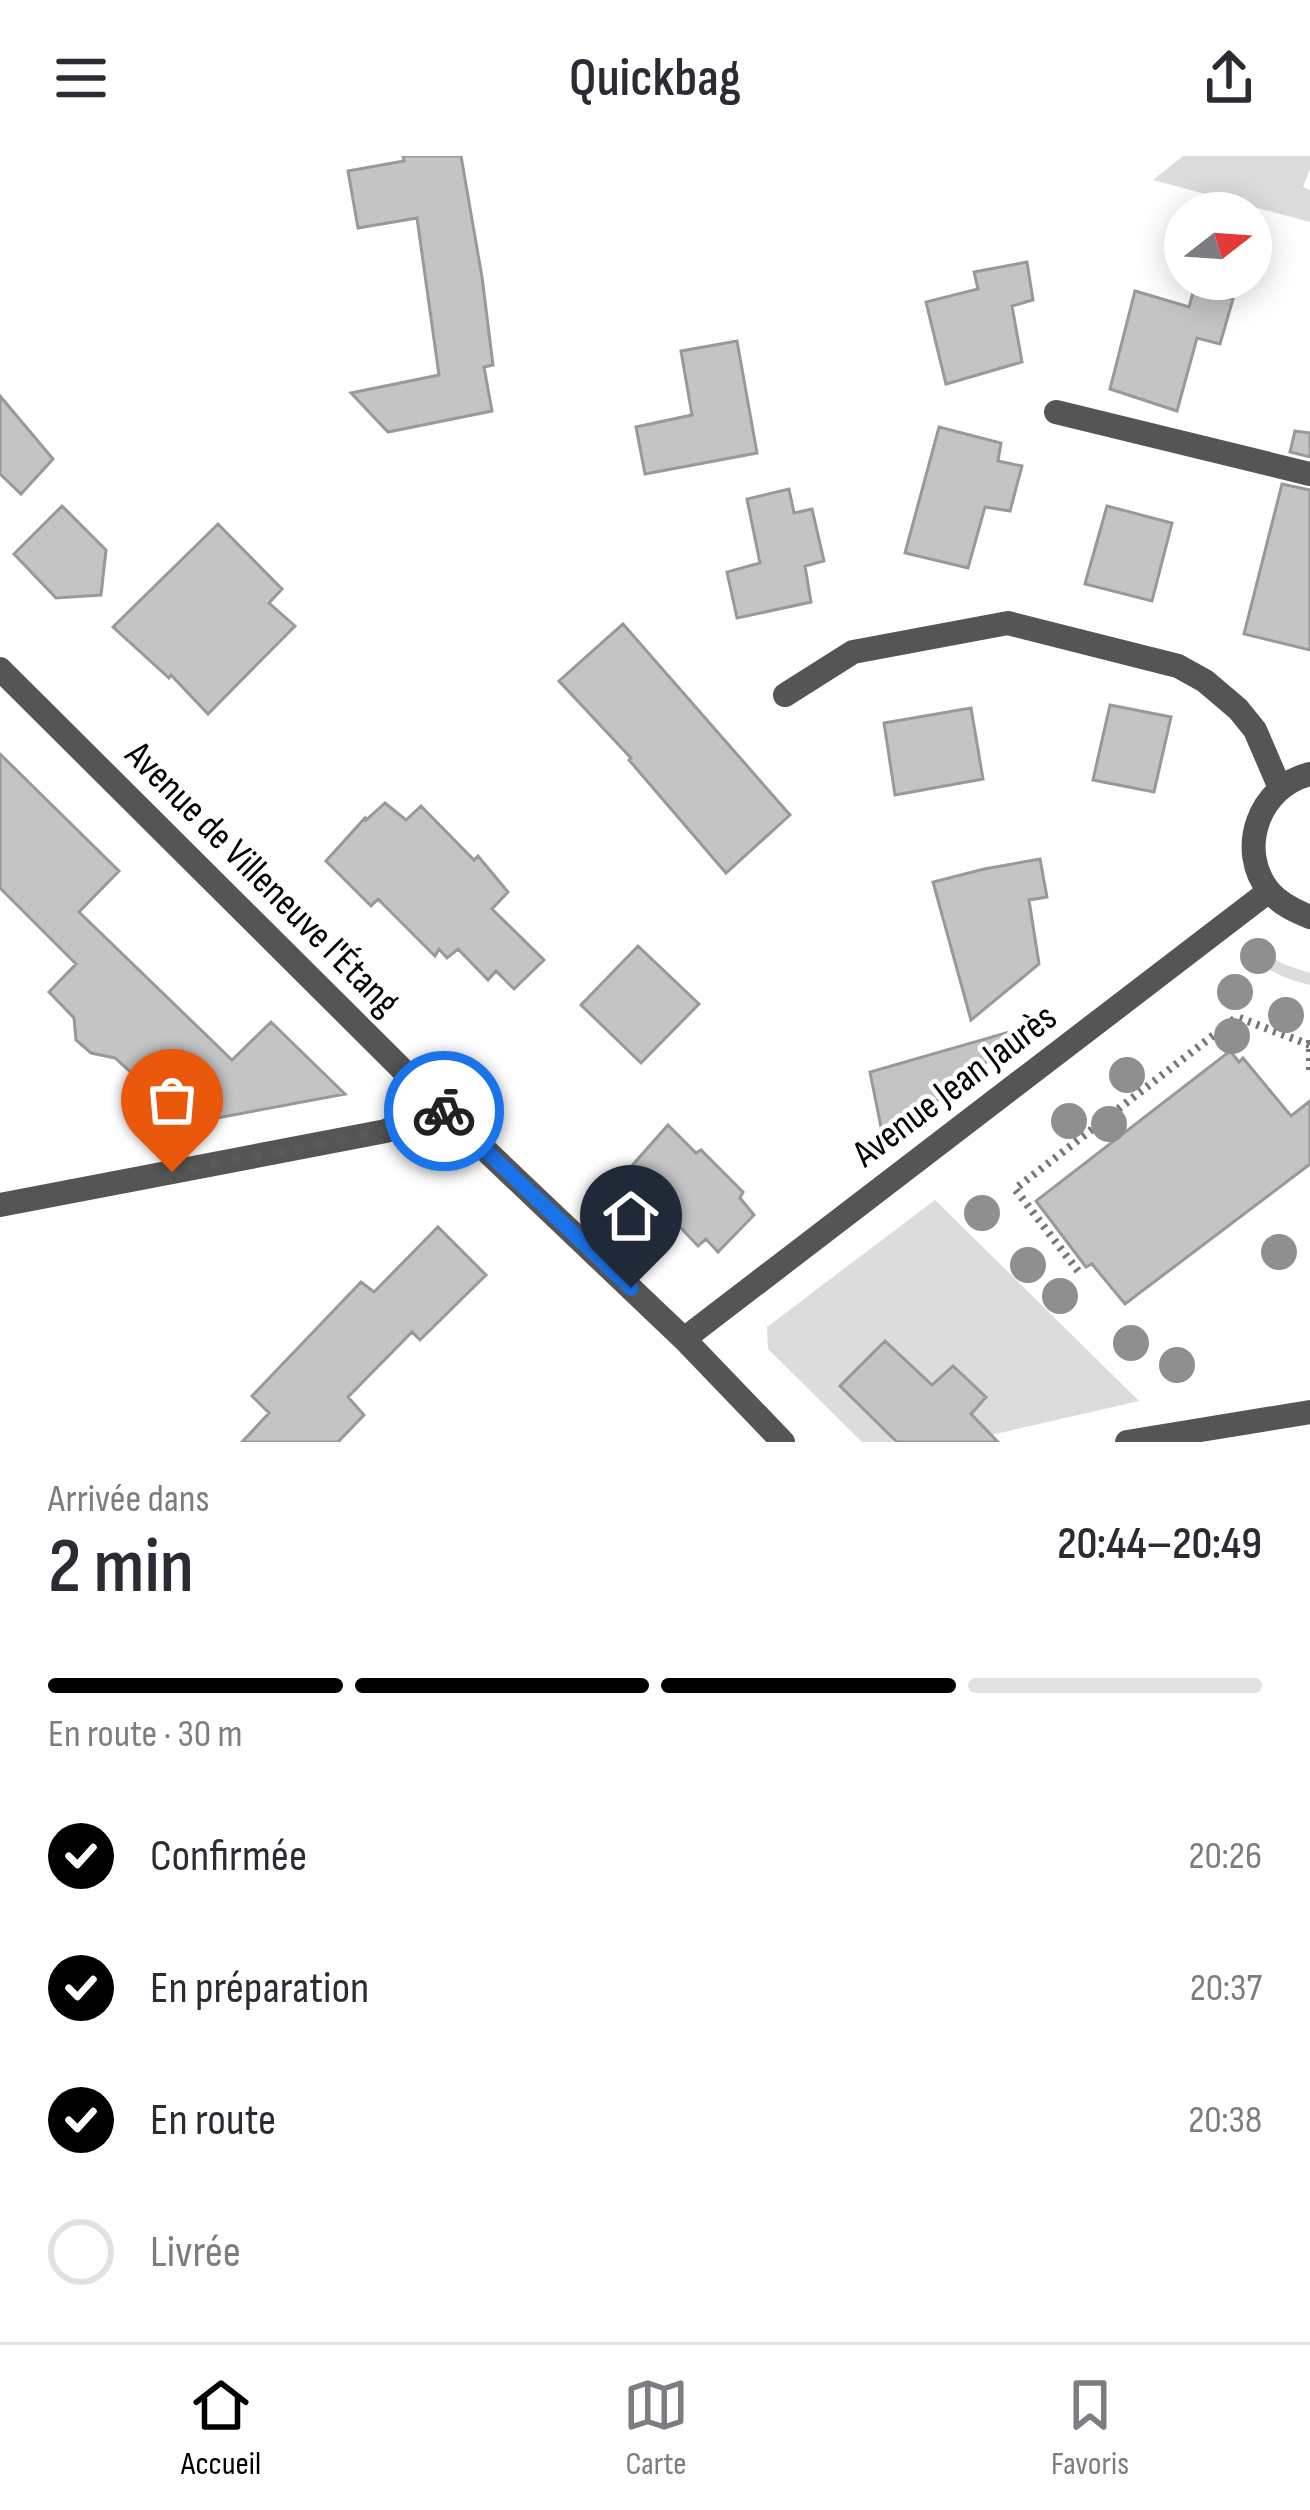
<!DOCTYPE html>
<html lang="fr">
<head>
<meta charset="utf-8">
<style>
  :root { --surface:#fff; --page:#f2f2f3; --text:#2b2b33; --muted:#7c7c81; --line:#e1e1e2; --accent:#000 }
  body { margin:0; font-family:"Sofia Sans Condensed",sans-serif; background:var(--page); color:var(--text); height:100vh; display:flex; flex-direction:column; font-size:45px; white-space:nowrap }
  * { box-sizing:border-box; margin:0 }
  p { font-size:39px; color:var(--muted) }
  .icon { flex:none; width:66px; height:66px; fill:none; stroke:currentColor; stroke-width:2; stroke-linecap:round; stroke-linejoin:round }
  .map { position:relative; height:1286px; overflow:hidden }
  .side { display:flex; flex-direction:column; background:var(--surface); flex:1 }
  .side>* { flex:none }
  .needle { width:78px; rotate:73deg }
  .buttons { position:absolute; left:1164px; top:36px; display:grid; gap:24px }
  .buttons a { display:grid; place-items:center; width:108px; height:108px; border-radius:50%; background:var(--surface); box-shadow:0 6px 30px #0003; font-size:60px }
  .pin { position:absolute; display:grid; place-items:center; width:102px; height:102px; color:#fff; margin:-123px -51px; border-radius:50% 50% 50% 0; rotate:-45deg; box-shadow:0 0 12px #0007 }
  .pin .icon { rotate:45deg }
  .courier { position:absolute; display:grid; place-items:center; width:120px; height:120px; margin:-60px; border:9px solid #1a73e8; border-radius:50%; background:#fff; color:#222; box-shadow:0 3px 15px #0007 }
  .overview em { font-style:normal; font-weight:600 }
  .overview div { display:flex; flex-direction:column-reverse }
  .overview { display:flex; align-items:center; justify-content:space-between; height:204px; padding:0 48px }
  h1 { font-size:78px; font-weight:600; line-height:90px }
  .bar { display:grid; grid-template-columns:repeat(4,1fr); gap:18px 12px; align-content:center; height:144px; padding:0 48px }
  .bar i { height:15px; border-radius:9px; background:var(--line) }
  .bar .selected { background:var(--accent) }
  .bar p { grid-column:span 4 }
  ol { padding:0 48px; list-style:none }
  li { display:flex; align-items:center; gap:36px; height:132px }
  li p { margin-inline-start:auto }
  li .icon { padding:12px; border-radius:50%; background:var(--accent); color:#fff; stroke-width:4 }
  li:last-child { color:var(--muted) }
  li i { width:66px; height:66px; border:6px solid var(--line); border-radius:50% }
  header { display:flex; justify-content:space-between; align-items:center; height:156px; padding:0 48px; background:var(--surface); font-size:54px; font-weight:600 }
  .dock { display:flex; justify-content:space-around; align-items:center; height:168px; border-top:3px solid var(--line); background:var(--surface); font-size:33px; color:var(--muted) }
  .dock a { display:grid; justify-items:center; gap:6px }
  .dock .selected { color:var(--accent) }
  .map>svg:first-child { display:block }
  .grass { fill:url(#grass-tufts) }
  .garden { fill:#dcdcdc }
  .building { fill:#c4c4c4; stroke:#999; stroke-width:3 }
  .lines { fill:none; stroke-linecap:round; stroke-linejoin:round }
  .path { stroke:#777; stroke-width:8; stroke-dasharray:3 6; stroke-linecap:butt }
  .service { stroke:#555; stroke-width:24 }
  .minor { stroke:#555; stroke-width:24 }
  .tertiary { stroke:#555; stroke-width:24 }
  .tree { fill:#8f8f8f }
  .done { stroke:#595959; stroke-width:12; stroke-dasharray:0 21.6 }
  .route { stroke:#1a73e8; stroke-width:15 }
  .labels { text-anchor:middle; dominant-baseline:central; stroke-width:9; stroke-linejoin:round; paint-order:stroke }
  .street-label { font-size:39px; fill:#000; stroke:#fff }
</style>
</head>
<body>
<header><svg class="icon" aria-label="menu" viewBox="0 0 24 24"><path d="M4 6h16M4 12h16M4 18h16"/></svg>Quickbag<svg class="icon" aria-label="share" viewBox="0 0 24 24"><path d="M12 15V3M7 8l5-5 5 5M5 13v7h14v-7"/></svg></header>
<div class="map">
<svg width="1310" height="1286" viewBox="0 0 1310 1286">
  <defs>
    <pattern id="grass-tufts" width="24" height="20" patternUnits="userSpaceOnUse" patternTransform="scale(3)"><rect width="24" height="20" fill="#dcdcdc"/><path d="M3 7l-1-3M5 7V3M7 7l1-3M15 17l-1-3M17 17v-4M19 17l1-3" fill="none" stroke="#bbb"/></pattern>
  </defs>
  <rect width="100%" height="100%" fill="#fff"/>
  <!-- grass -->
  <path class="grass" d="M1259,793l24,15 27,9v12c-22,-5 -40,-13 -58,-27z"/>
  <!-- garden -->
  <path class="garden" d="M1183,0h127v13l-7,18 7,3v32l-157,-42z
    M935,1044l204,201 -148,34 -20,-21 14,-18 -32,-30 -21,19 -86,7 47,46v4h-31l-94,-93 -1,-22z"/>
  <!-- building -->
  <path class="building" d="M403,0h58l21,121 11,88 -9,2 8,44 -104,21 -37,-39 88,-18 -22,-157 -59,10 -10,-57 56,-10z
    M1027,106l6,38 -21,6 10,56 -76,22 -20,-82 52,-13 -4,-17z
    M1194,133l39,10 -13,45 -23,-6 -20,73 -67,-22 25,-98 54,16z
    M737,185l20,112 -112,21 -9,-47 56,-12 -11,-64z
    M0,240l53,63 -32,35 -21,-20z
    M939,271l62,16 -3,18 24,5 -12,45 -25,-4 -17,61 -63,-15z
    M1295,275l15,2v24l-20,-5z
    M1282,328l28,6v160l-66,-16z
    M789,333l5,24 18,-4 12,52 -19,5 6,36 -74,16 -10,-46 33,-9 -13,-64z
    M62,350l44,44 -5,45 -45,3 -42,-44z
    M1107,350l65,17 -20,78 -67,-17z
    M218,368l64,65 -13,14 26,23 -87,88 -37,-39 -2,3 -56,-51z
    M623,468l167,191 -64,58 -97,-113 2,-2 -72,-77z
    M1110,549l61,12 -17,75 -61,-12z
    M971,552l12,71 -88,16 -11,-72z
    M0,598l119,117 -40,41 153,148 39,-38 74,72 -187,35 -10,-41 -33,-30 -24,-5 -15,-13 -2,-22 -25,-26 27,-28 -76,-76z
    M385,647l21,17 15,-14 53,54 4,-4 30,36 -16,17 52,51 -30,29 -18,-18 -8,9 -30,-31 -11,9 -8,-9 -4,7 -57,-57 -7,7 -45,-45 39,-43 1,2z
    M1040,703l7,38 -18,3 10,64 -68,56 -38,-138 51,-13z
    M638,790l61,58 -58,59 -60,-58z
    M1030,870l1,1 -147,115 -14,-70z
    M1230,895l9,11 4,-4 48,58 19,-15v63l-185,140 -33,-40 -6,3 -50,-66z
    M668,969l28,28 5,-3 42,42 -3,6 14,17 -36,37 -12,-13 -8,7 -41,-43 3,-4 -31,-30z
    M438,1071l48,48 -66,65 -8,-8 -64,65 16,18 -26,27h-96l27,-29 -17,-17 109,-114 13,10z
    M885,1185l47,44 21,-19 33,31 -15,17 27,28h-101l-57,-56z"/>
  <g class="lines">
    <!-- path -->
    <path class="path" d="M1310,884v32
      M1078,1115l-63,-82 222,-172 73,28"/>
    <!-- service -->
    <path class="service" d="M1056,256l254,62
      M1127,1286l183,-30"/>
    <!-- minor -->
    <path class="minor" d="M785,539l68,-43 155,-29 170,43 27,15 33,28 17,21 25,58"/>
    <!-- tertiary -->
    <path class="tertiary" d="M0,513l436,434 248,236 99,103
      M1310,618c-51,12 -74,76 -41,117 11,13 26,20 41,26
      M0,1049l386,-74 50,-28
      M684,1183l585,-448"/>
  </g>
  <!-- trees -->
  <g class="tree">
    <circle cx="1258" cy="800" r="18"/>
    <circle cx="1235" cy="836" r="18"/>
    <circle cx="1286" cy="859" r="18"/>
    <circle cx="1232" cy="880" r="18"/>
    <circle cx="1127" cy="919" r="18"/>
    <circle cx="1069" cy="965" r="18"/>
    <circle cx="1109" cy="968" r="18"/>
    <circle cx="982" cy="1057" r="18"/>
    <circle cx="1279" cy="1096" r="18"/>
    <circle cx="1028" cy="1109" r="18"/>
    <circle cx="1060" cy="1140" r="18"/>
    <circle cx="1131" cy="1187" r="18"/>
    <circle cx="1177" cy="1209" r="18"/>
  </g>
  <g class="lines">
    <!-- done -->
    <path class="done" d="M172,1016l214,-41 50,-28 8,8"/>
    <!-- route -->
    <path class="route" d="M444,955l187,177"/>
  </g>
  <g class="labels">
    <!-- street labels -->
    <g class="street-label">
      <text transform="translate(262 723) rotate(45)">Avenue de Villeneuve l'Étang</text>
      <text transform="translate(955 930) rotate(-37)">Avenue Jean Jaurès</text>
    </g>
  </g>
</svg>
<div class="buttons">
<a><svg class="needle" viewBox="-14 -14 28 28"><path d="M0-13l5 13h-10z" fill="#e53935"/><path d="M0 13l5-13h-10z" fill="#7c7c81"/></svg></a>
</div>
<div class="pin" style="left:172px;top:1016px;background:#ea580c"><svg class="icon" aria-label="bag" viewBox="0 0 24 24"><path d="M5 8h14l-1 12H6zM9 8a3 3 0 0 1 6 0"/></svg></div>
<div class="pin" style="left:631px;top:1132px;background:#1f2937"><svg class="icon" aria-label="home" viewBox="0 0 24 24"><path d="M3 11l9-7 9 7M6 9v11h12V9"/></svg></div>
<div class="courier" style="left:444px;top:955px"><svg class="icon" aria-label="bike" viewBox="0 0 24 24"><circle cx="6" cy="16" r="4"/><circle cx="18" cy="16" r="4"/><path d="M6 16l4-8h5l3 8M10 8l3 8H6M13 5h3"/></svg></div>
</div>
<section class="side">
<div class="overview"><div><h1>2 min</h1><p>Arrivée dans</p></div><em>20:44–20:49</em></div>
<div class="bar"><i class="selected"></i><i class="selected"></i><i class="selected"></i><i></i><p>En route · 30 m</p></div>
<ol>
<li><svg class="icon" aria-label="check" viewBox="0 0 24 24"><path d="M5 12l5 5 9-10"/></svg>Confirmée<p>20:26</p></li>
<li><svg class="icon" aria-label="check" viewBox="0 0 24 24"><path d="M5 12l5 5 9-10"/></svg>En préparation<p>20:37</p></li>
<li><svg class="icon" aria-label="check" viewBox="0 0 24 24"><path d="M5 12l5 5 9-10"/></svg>En route<p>20:38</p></li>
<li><i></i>Livrée</li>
</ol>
</section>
<nav class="dock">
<a class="selected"><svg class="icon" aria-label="home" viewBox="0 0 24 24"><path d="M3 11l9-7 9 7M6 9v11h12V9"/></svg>Accueil</a>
<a><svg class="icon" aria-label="map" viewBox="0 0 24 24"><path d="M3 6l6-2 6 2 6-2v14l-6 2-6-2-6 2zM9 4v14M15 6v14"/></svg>Carte</a>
<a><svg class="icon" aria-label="saved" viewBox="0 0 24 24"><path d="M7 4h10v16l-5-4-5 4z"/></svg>Favoris</a>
</nav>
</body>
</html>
